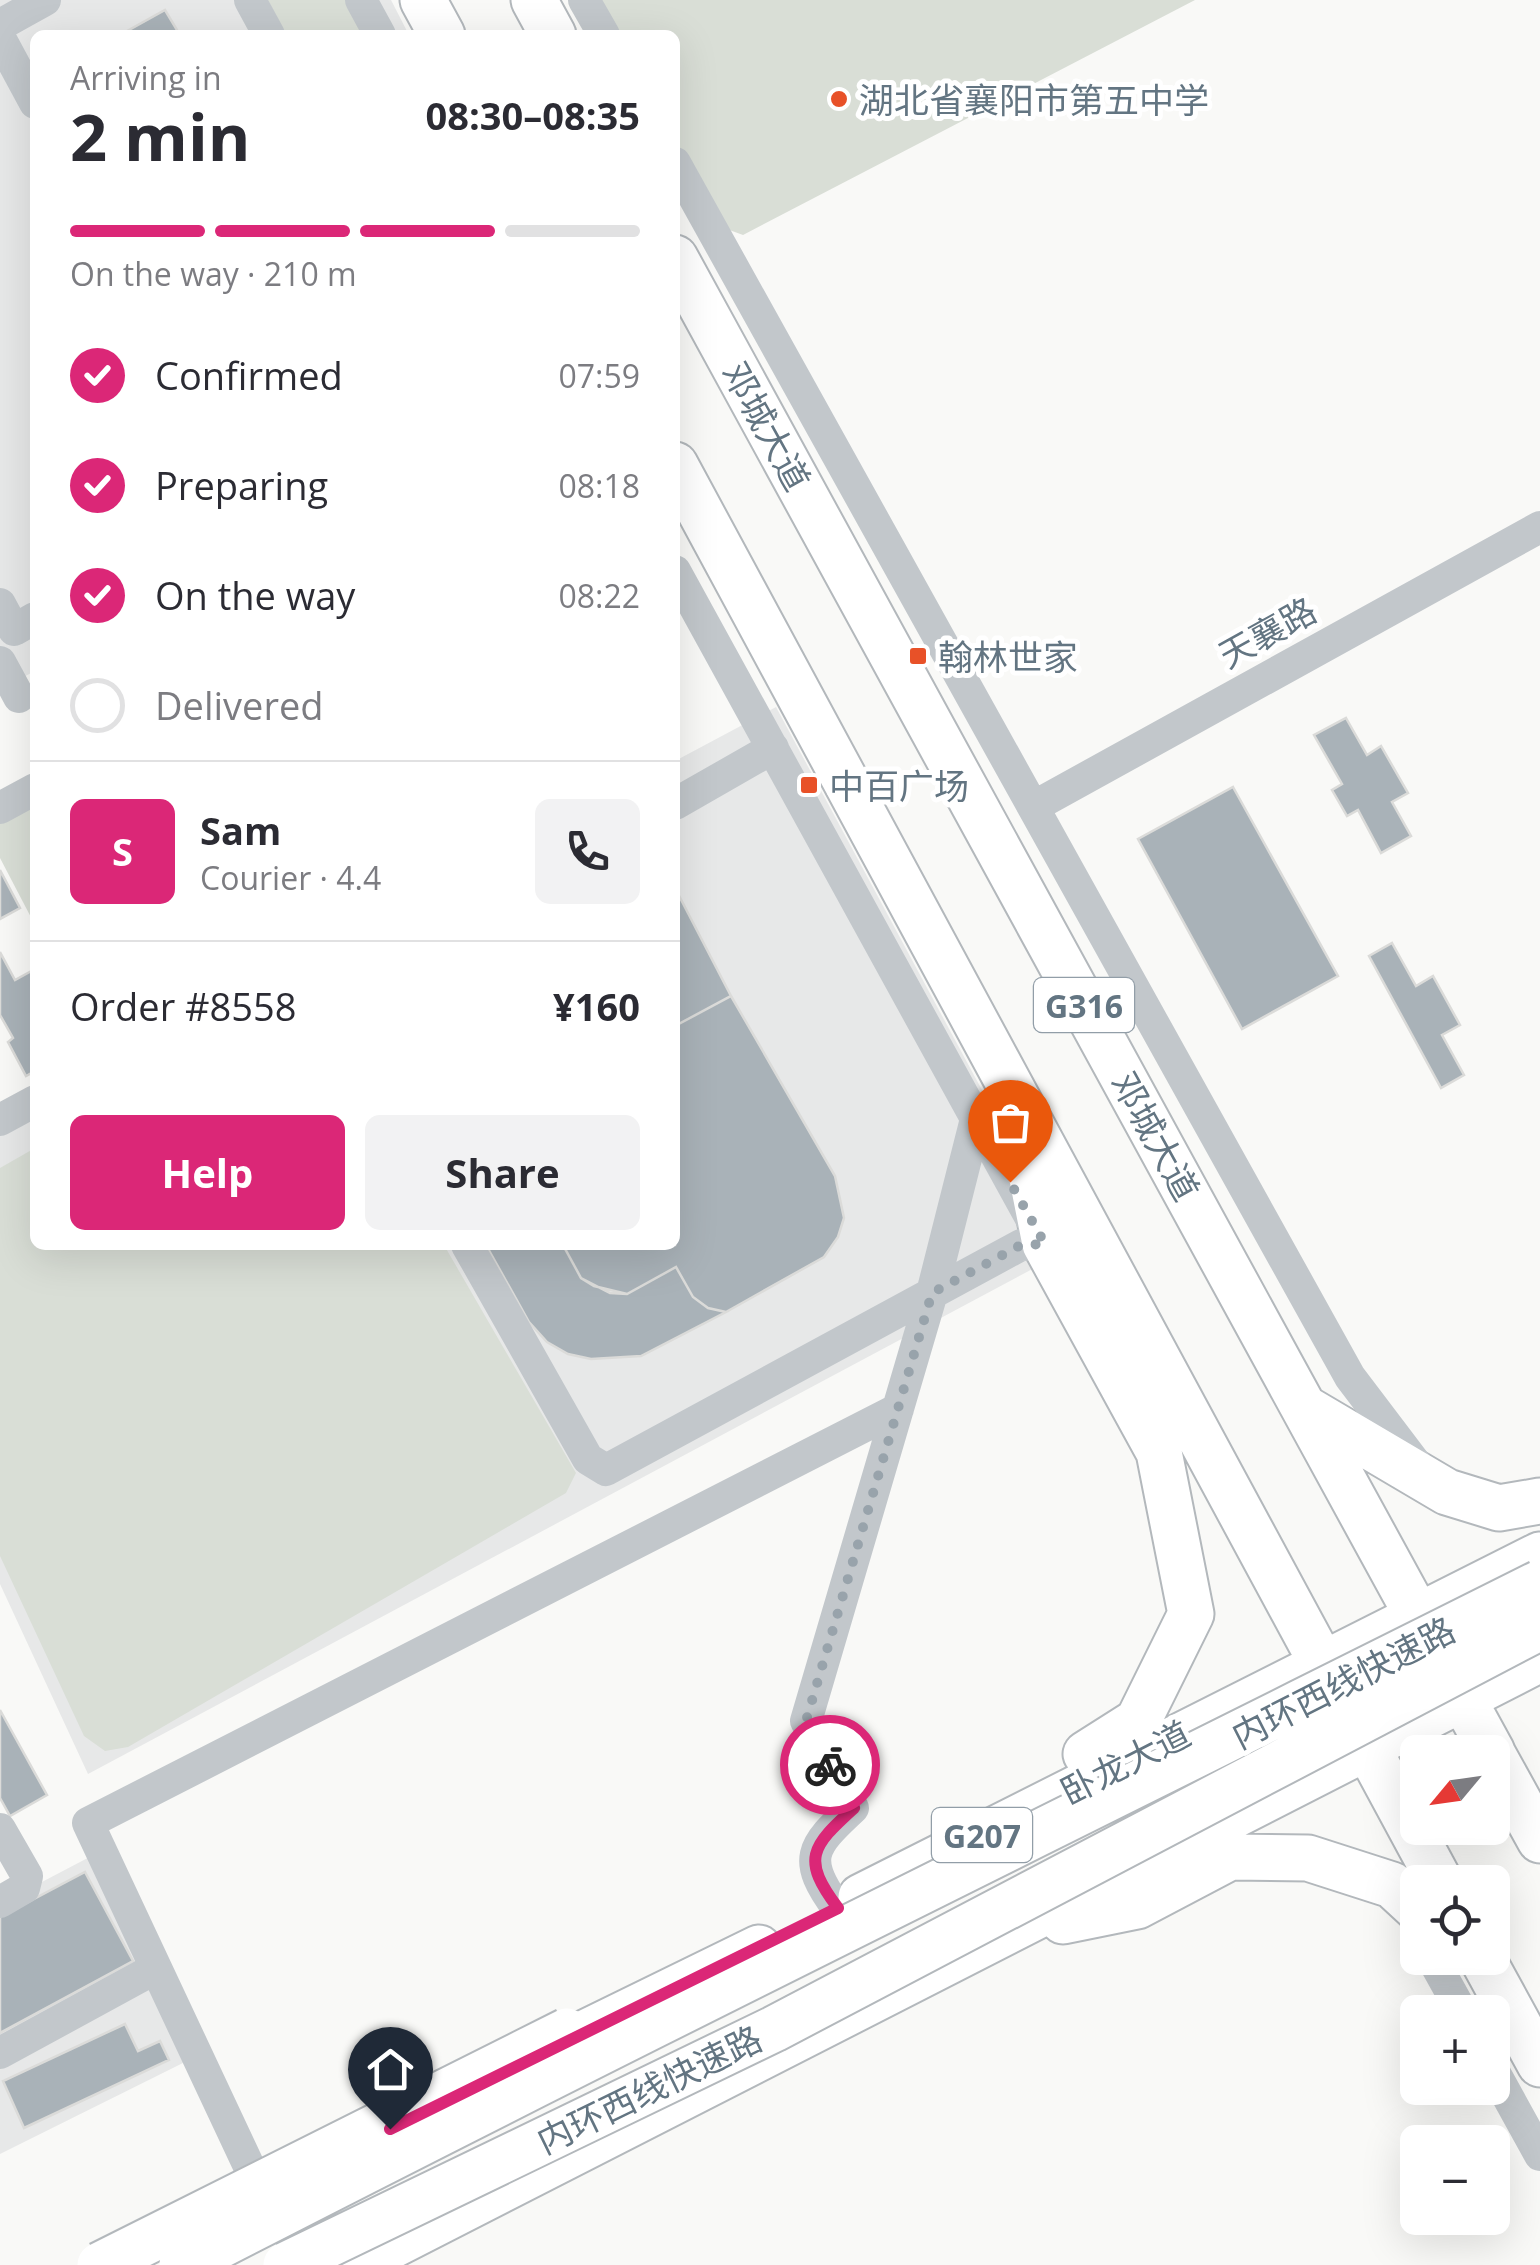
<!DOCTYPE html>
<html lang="en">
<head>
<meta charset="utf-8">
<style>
  :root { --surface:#fff; --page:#f2f2f3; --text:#2b2b33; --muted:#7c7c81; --line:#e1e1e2; --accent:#db2777 }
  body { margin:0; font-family:"Open Sans","Noto Sans SC",sans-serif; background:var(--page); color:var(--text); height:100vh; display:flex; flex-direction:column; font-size:38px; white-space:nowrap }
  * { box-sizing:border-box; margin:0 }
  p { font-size:32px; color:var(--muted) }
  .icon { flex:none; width:55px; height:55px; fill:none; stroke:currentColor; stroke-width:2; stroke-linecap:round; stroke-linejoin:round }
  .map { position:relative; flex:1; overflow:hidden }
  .drawer { position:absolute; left:30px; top:30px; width:650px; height:1220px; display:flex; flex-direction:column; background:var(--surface); border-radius:15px; box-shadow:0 10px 40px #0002 }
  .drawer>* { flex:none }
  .needle { width:65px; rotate:241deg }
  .controls { position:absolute; left:1400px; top:1735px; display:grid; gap:20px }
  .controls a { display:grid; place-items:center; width:110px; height:110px; border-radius:15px; background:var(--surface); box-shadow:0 10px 40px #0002; font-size:50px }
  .pin { position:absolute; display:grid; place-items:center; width:85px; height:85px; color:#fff; margin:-102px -42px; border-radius:50% 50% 50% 0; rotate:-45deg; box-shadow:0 0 10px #0007 }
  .pin .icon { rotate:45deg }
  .courier { position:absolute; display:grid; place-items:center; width:100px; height:100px; margin:-50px; border:8px solid #db2777; border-radius:50%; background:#fff; color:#222; box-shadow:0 2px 12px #0007 }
  .overview em { font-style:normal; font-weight:700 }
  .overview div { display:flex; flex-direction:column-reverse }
  .overview { display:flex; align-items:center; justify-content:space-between; height:170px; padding:0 40px }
  h1 { font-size:65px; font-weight:700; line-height:75px }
  .bar { display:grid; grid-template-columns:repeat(4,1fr); gap:15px 10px; align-content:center; height:120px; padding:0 40px }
  .bar i { height:12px; border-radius:8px; background:var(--line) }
  .bar .on { background:var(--accent) }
  .bar p { grid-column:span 4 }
  .line { display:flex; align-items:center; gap:25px; padding:0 40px; border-top:2px solid var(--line) }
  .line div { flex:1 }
  .round { display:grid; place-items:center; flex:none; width:105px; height:105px; border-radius:15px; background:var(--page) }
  ol { padding:0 40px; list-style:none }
  li { display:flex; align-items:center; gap:30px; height:110px }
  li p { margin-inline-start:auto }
  li .icon { padding:10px; border-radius:50%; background:var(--accent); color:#fff; stroke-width:4 }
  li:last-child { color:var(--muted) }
  li i { width:55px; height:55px; border:5px solid var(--line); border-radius:50% }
  .primary-button { display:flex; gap:20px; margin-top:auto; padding:20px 40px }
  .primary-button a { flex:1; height:115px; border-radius:15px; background:var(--accent); color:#fff; font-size:40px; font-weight:700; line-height:115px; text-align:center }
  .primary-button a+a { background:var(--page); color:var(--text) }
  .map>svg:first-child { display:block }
  .built { fill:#e7e8e8 }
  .green { fill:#d9ded6 }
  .building { fill:#a9b2b8; stroke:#dbdbd9; stroke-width:2.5 }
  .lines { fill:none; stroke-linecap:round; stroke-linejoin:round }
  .highway-casing { stroke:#b3b8bc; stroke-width:49 }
  .minor { stroke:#c2c7cb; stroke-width:32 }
  .highway { stroke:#fff; stroke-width:45 }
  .highway-bridge-casing { stroke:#b3b8bc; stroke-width:49; stroke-linecap:butt }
  .highway-bridge { stroke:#fff; stroke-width:45 }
  .done { stroke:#98a3ab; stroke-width:10; stroke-dasharray:0 18 }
  .route { stroke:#db2777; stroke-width:12 }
  .poi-dot { fill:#e85128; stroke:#fff; stroke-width:4 }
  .labels { text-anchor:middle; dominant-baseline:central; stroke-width:10; stroke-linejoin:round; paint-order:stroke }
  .shield { fill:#fff; stroke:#929ea8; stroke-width:2.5 }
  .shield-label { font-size:32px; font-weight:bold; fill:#637582 }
  .poi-label { font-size:35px; fill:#637582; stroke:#fff; text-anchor:start }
  .street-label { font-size:35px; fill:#637582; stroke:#fff }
</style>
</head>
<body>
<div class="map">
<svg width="1540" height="2265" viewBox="0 0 1540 2265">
  <rect width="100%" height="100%" fill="#f9f9f7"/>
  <!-- built -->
  <path class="built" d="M0,0h391l18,35h-374v636l-23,12 -12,-21z
    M776,707l292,543 -980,524 -88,-190v-451l35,-19v131h640v-484z
    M101,1851l96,205 -197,98v-250z"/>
  <!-- green -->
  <path class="green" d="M268,0h93l19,35h-94z
    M597,0h598l-452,235 -19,-7 -49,-88v-105h-58z
    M35,789v136l-35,-67v-50z
    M35,1148v97h409l132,228 -10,20 -438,254 -23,4 -21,-15 -84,-180v-388z"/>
  <!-- building -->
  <path class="building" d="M165,10l15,25h-60z
    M1346,718l21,37 14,-9 27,47 -16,9 19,34 -30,17 -23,-43 -11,6 -15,-26 10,-6 -28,-49z
    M1233,787l105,189 -96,53 -104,-190z
    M0,870l20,38 -20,11z
    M675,888l56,108 -56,30z
    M1392,943l24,43 17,-10 27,49 -18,10 22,40 -23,13 -72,-132z
    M0,952l15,28 20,-11v102l-9,5 -18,-34 5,-4 -13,-23z
    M731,996l104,180 9,42 -6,19 -14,20 -98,55 -18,-4 -15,-11 -17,-30 -49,27 -33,-8 -13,-8 -18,-33h112v-219z
    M486,1245h77l18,33 29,15 17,1 49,-27 17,30 15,11 18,4 -85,44 -50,3 -23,-5 -21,-12 -18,-20z
    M0,1710l47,85 -37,21 -10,-18z
    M85,1872l48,89 -133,72v-116z
    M125,2024l13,27 22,-10 9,19 -145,68 -21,-47z"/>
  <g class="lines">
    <defs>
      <path id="highway" d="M423,0l19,35
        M534,0l19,35
        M675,258l817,1494
        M675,465l765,1417
        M1025,1143l20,101 114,208 32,162 -53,107 -52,33
        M1308,1410l139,82 52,16 41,-7
        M1492,1753l48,87
        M861,1897l679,-342
        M1063,1921l74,-15 93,-49 78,1 84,27 26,24
        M1482,1958l58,106
        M534,2058l225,-110
        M354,2265l1186,-606"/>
    </defs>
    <!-- highway casing -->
    <use href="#highway" class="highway-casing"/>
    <!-- minor -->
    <path class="minor" d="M250,0l19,35
      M361,0l19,35
      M584,0l20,35
      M0,25l45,-25
      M0,38l35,65
      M675,163l675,1214 69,91
      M0,604l14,26 21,-12
      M0,662l19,35
      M675,804l98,-56
      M1033,807l507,-280
      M0,808l35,-19
      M0,1120l35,-19
      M467,1245l121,214 18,11 415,-225 24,-1 -370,-673
      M0,1829l27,47 -3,12 -24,14
      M838,1909c-37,-50 -27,-62 15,-101l-47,-87 126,-428 44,-174
      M1432,1958l30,54
      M0,2053l156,-85
      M1492,2068l48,87
      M262,2194l-174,-371 810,-414"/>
    <!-- highway -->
    <use href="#highway" class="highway"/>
    <defs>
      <path id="highway-bridge" d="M100,2265l467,-234
        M182,2265c450,-232 905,-455 1358,-682
        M286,2265l488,-236 766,-402"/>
    </defs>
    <!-- highway-bridge casing -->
    <use href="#highway-bridge" class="highway-bridge-casing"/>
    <!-- highway-bridge -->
    <use href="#highway-bridge" class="highway-bridge"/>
  </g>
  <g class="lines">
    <!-- done -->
    <path class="done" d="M830,1765l-24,-44 126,-428 89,-48 24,-1 -35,-62"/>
    <!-- route -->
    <path class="route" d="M390,2129l448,-221c-37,-49 -27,-61 16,-100l-24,-43"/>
  </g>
  <!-- markers -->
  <g class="poi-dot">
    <circle cx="839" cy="99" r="10"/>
    <rect x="908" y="646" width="20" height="20" rx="5"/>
    <rect x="799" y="775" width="20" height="20" rx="5"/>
  </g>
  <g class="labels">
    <!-- shield labels -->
    <g class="shield">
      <rect x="1034" y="978" width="100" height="54" rx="8"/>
      <rect x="932" y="1808" width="100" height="54" rx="8"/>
    </g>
    <g class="shield-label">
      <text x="1084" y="1005">G316</text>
      <text x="982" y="1835">G207</text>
    </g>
    <!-- poi labels -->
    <g class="poi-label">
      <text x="859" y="99">湖北省襄阳市第五中学</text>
      <text x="938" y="656">翰林世家</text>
      <text x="829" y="785">中百广场</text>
    </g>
    <!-- street labels -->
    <g class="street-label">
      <text transform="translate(767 426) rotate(61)">邓城大道</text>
      <text transform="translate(1267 632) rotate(-29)">天襄路</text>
      <text transform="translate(1156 1136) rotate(61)">邓城大道</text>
      <text transform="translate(1343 1682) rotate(-27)">内环西线快速路</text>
      <text transform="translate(1125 1762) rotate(-27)">卧龙大道</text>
      <text transform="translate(649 2089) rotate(-26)">内环西线快速路</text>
    </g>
  </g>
</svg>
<div class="controls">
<a><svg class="needle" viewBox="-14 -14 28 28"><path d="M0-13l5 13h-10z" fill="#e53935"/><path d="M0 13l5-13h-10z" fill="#7c7c81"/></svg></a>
<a><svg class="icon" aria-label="locate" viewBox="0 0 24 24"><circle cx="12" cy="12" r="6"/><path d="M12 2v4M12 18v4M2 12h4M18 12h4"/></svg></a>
<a>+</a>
<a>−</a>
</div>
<div class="pin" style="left:1010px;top:1182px;background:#ea580c"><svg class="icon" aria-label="bag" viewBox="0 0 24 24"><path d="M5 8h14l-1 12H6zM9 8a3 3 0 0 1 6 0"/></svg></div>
<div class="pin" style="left:390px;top:2129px;background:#1f2937"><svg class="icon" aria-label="home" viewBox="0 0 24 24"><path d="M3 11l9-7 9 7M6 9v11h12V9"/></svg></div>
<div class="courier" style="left:830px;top:1765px"><svg class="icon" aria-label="bike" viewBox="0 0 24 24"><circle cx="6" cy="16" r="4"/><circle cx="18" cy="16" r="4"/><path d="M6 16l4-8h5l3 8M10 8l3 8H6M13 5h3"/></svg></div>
<section class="drawer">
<div class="overview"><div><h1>2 min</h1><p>Arriving in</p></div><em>08:30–08:35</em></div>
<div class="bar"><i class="on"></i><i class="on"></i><i class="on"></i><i></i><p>On the way · 210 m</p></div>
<ol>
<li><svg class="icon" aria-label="check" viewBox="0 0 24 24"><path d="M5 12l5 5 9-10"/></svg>Confirmed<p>07:59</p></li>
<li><svg class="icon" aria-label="check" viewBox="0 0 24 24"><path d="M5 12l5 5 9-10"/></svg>Preparing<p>08:18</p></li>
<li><svg class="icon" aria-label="check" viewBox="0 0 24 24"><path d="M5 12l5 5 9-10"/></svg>On the way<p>08:22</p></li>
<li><i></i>Delivered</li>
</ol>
<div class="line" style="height:180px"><b class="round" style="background:var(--accent);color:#fff">S</b><div><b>Sam</b><p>Courier · 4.4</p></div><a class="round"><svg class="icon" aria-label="phone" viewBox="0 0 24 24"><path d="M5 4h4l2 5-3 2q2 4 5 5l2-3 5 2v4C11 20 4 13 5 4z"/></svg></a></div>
<div class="line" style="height:130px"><div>Order #8558</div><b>¥160</b></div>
<div class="primary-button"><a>Help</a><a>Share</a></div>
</section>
</div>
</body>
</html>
